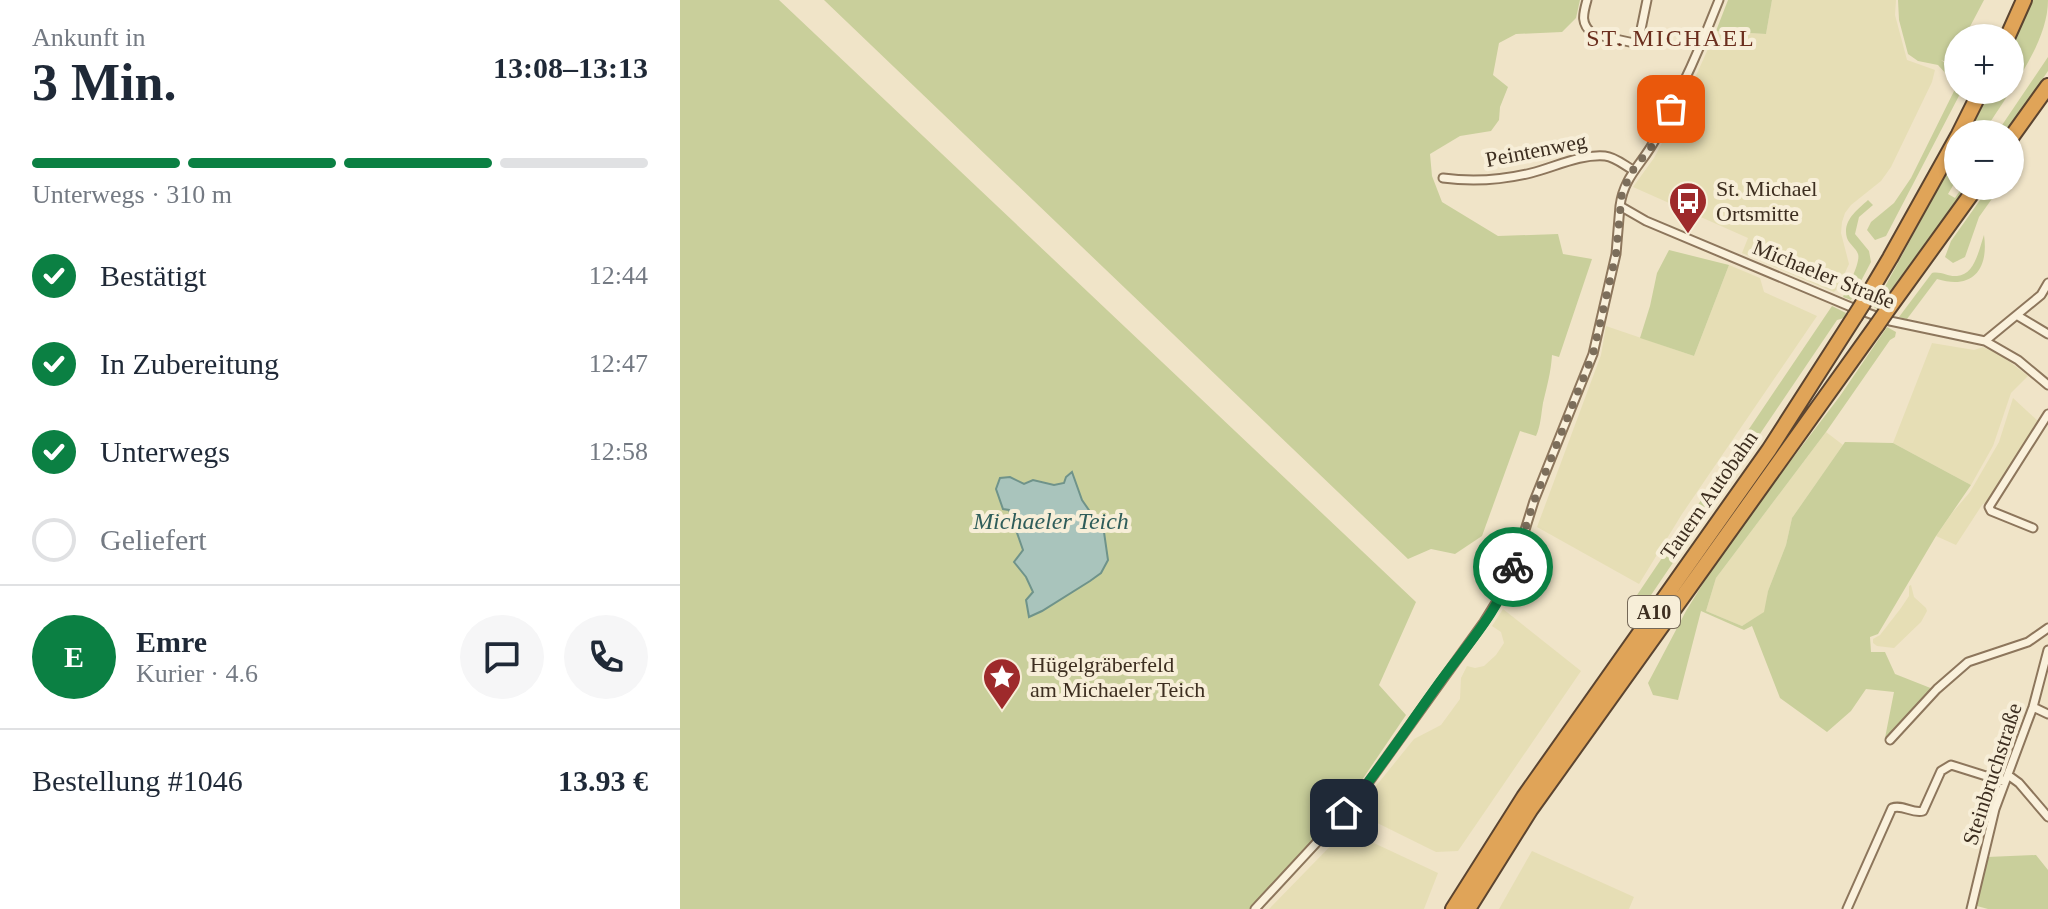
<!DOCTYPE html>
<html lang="de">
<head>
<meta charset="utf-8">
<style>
  :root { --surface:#fff; --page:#f6f6f7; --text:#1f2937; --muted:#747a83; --line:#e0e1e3; --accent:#0b8043 }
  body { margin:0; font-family:"Times New Roman",serif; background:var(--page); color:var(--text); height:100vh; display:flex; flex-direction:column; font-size:30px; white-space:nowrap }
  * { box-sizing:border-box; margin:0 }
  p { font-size:26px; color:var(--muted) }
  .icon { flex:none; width:44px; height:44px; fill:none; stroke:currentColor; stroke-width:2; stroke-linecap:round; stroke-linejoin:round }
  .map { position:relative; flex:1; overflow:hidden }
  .panel { display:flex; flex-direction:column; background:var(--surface); width:680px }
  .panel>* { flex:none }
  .tools { position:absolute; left:1264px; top:24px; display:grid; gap:16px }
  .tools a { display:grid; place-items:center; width:80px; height:80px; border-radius:50%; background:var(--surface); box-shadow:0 2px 6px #0004; font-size:40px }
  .pin { position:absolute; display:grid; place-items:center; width:68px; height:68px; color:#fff; margin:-34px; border-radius:16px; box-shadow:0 4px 12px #0006 }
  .courier { position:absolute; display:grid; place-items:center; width:80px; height:80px; margin:-40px; border:6px solid #0b8043; border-radius:50%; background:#fff; color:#222; box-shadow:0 2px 10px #0007 }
  .summary em { font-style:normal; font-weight:600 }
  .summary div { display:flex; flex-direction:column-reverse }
  .summary { display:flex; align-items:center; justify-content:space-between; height:136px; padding:0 32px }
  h1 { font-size:52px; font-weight:600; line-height:60px }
  .bar { display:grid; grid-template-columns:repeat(4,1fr); gap:12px 8px; align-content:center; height:96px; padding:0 32px }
  .bar i { height:10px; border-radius:6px; background:var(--line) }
  .bar .active { background:var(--accent) }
  .bar p { grid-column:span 4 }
  .line { display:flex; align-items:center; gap:20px; padding:0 32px; border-top:2px solid var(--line) }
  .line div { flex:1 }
  .round { display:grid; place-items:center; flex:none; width:84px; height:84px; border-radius:42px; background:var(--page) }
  ol { padding:0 32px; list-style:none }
  li { display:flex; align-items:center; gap:24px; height:88px }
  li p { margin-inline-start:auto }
  li .icon { padding:8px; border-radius:50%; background:var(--accent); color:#fff; stroke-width:4 }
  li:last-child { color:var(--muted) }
  li i { width:44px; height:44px; border:4px solid var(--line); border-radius:50% }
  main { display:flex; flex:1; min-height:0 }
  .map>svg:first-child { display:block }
  .farmland { fill:#e6deb5 }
  .green { fill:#c9cf9b; fill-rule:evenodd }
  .water { fill:#a9c4bc; stroke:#6f938a; stroke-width:2 }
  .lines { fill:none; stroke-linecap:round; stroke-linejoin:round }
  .minor-casing { stroke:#8d765c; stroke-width:11 }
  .motorway-casing { stroke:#5b4430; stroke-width:18 }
  .minor { stroke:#faf1dc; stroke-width:7 }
  .motorway { stroke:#e0a458; stroke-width:14 }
  .motorway-bridge-casing { stroke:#5b4430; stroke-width:18; stroke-linecap:butt }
  .motorway-bridge { stroke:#e0a458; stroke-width:14 }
  .done { stroke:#7c6e5b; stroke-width:8; stroke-dasharray:0 14.4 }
  .route { stroke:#0b8043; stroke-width:10 }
  .labels { text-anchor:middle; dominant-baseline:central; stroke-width:8; stroke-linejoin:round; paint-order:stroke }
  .shield { fill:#f7eed8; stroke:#756857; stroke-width:2 }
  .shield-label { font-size:20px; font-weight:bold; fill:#3d2e20 }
  .street-label { font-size:22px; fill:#3d2e20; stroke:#f7eed8 }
  .poi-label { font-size:22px; fill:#3d2e20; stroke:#f7eed8; text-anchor:start }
  .neighbourhood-label { font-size:24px; letter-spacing:2px; fill:#6b2e1e; stroke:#f7eed8 }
  .water-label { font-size:24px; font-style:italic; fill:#2f5d5a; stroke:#f7eed8 }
</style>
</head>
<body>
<main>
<section class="panel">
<div class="summary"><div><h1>3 Min.</h1><p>Ankunft in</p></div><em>13:08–13:13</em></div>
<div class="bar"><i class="active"></i><i class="active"></i><i class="active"></i><i></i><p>Unterwegs · 310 m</p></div>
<ol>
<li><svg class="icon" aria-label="check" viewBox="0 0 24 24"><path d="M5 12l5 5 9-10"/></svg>Bestätigt<p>12:44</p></li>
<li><svg class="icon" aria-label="check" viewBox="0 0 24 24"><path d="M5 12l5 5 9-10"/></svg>In Zubereitung<p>12:47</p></li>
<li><svg class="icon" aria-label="check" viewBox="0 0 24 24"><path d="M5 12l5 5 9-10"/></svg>Unterwegs<p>12:58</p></li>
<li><i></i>Geliefert</li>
</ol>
<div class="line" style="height:144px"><b class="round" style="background:var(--accent);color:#fff">E</b><div><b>Emre</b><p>Kurier · 4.6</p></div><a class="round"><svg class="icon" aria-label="chat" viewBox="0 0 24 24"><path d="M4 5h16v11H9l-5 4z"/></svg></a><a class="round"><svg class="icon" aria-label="phone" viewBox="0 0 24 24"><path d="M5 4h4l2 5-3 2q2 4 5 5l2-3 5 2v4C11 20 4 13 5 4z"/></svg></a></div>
<div class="line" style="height:104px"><div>Bestellung #1046</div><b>13.93 €</b></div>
</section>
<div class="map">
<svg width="1368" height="909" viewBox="0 0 1368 909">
  <rect width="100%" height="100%" fill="#f0e4c8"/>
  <!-- farmland -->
  <path class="farmland" d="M1092,0h124l-1,15 12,45 28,10 -3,12 -41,85 -10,14 -30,24 -6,8 -3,9 -1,11 8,31 -11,24 -4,4 -92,-39 6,-15 -115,-51 21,-29 32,-60 30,-67 50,3z
    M1049,265l31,13 4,14 53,24 -135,198 -43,70 -102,-57 64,-172 5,-29 88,30z
    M1252,343l42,7 9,-3 18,8 27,21 -17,17 -18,53 -22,39 -78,-42z
    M1333,398l26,24 -49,77 -8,6 -26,40 -20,-9 16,-23 18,-21 29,-50z
    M1146,432l17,13 -51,73 -6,27 -18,46 -3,21 -23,14 -36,-15 10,-33z
    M1231,585l3,12 12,11 1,3 -6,11 -27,26 -17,-2 -4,-3v-4l7,-4 21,-27 8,-12v-10z
    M823,609l78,62 -123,180 -22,1 -81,-40 59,-73 27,-14 19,-26 1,-21 6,-12 8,2 9,-2 12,-11 8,-12 -3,-11 -9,-6z
    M666,830l92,43 -14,36h-155z
    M852,851l102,46 -5,12h-130z"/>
  <!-- green -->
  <path class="green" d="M0,0h99l637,602 -37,83 27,30 -65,96 -91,98h-570zM392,473l10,27 8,81 -48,30 -16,-34 -12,-15 9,-12 -14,-40 1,-33 14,7 9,-4 21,5 10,-2z
    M144,0h756l-4,18 -14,14 -46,2 -17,9 -6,32 15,12 -8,20 -1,13 -8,11 -31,5 -30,18 2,22 10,26 56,34 60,-2 5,20 29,5 -33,98 -7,-2c-1,17 -5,31 -9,48 -2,11 -2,22 -7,33l-16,-5 -38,105 -27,18 -24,-5 -23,10z
    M1048,0h44l-6,34 -50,-3z
    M1218,0h86l-20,38h-6v12l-7,14 -10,-4 9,7 -3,8 -9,-10 -20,-4 -10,-7 -9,-34z
    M1353,0h15c0,46 -43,96 -65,134h-15l23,-44h19v-40z
    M1368,57v14l-43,63h-9z
    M1278,83v7h4l-76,146 -11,4 -8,-10 4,-8 23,-19 17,-25z
    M1278,152v25l-10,17 7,4 8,-12h4l-90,123 -3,-2z
    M1310,186h11l-22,31 -14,40 -12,6 -8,-6 6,-16z
    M1188,200l5,5 -14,12 -4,17 14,17 2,11 -20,38 -8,-3c4,-9 18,-35 15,-43 -2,-6 -9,-10 -11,-16 -5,-17 10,-28 21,-38z
    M1304,235c5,35 -12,55 -47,44l-30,40 -8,-2 33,-44c9,-2 16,4 25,3 18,-1 22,-27 27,-41z
    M989,250l60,15 -35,91 -54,-18 10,-32 7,-33z
    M1152,306l14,7 -2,5 -7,2 -192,284 -10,-6z
    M1207,327l9,5 -1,5 -5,3 -64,92 -110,146 -10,33 36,15 22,-14 4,-21 18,-46 6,-27 53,-76 48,1 78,42 -35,51 -58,98 -8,3 1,15h14l10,22 38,15 -48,49 9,-46 -28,-3 -15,22 -24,21 -47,-34 -28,-72 -8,4 -43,-19 -23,89 -25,-5 -5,-12 38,-72 42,-68 112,-147z
    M1356,855l12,15v39h-60l-11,-3 10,-49z"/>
  <!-- water -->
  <path class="water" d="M392,472l10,28 22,32 4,28 -7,13 -11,8 -48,30 -13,6 -3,-17 7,-8 -7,-15 -12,-15 9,-12 -14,-40 -6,-1 -7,-20 4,-11 10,-1 14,7 9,-4 21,5 10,-2 2,-6z"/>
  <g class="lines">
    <defs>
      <path id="minor" d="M907,0c-4,14 -7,24 6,34l41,9 5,-4 8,-39
        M1039,0c-18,47 -39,92 -62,136 -13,27 -33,39 -37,70l26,15 205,86 39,14 95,20 33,19 30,25
        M763,178c29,4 59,2 88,-5 24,-6 49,-19 74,-17 10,1 19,9 28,14
        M1338,316l30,18
        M1305,341l56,-46 7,-12
        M1353,528l-42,-17 -2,-4 59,-93
        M1353,707l15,7
        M1210,740l47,-51 31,-27 60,-20 20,-14
        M1328,775l11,8 29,34
        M575,909l89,-96 22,-27 118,-164 21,-34 6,-13 23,-74 59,-147 23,-100 4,-48
        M1167,909l45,-101c11,-4 20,6 31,3l18,-40 10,-6 54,17
        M1291,909l24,-100 38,-102 15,-57"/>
      <path id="motorway" d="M1327,38l17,-38
        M1279,134l22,-44
        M1330,139l38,-53
        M1182,305l28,-47 68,-122
        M1206,312l91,-126
        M773,909l71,-112 245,-347 86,-134
        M788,909l62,-99 347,-485"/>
    </defs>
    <!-- minor casing -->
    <use href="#minor" class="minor-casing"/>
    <!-- motorway casing -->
    <use href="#motorway" class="motorway-casing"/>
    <!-- minor -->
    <use href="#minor" class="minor"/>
    <!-- motorway -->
    <use href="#motorway" class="motorway"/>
    <defs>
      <path id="motorway-bridge" d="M1175,316l7,-11
        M1197,325l9,-13"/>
    </defs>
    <!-- motorway-bridge casing -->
    <use href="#motorway-bridge" class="motorway-bridge-casing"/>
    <!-- motorway-bridge -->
    <use href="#motorway-bridge" class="motorway-bridge"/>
  </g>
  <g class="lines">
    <!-- done -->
    <path class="done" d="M833,567l21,-66 59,-147 23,-100 6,-62 11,-22 19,-24 19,-37"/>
    <!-- route -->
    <path class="route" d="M664,813c35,-42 64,-87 96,-131 26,-36 60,-72 73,-115"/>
  </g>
  <!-- icons -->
  <defs>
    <symbol id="bus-pin" viewBox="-11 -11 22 30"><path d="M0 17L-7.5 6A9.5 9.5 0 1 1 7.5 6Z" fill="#9e2a2b" stroke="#f7eed8"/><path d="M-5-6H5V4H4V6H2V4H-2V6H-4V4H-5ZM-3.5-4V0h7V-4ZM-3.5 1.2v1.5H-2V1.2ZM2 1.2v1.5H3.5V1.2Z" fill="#fff"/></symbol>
    <symbol id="sight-pin" viewBox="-11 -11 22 30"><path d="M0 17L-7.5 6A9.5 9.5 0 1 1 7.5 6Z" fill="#9e2a2b" stroke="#f7eed8"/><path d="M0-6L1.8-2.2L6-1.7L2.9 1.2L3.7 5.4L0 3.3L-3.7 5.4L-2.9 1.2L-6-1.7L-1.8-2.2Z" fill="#fff"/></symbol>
  </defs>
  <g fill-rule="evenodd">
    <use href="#bus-pin" x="986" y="179" width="44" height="60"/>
    <use href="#sight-pin" x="300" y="655" width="44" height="60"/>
  </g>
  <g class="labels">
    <!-- shield labels -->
    <rect class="shield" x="948" y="596" width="52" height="32" rx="6"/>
    <g class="shield-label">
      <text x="974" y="612">A10</text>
    </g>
    <!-- street labels -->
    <g class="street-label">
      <text transform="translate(856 150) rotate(-11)">Peintenweg</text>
      <text transform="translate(1144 274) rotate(22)">Michaeler Straße</text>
      <text transform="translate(1029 495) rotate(-55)">Tauern Autobahn</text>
      <text transform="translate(1312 774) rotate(-72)">Steinbruchstraße</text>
    </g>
    <!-- poi labels -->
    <g class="poi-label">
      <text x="1036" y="188">St. Michael<tspan x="1036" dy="25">Ortsmitte</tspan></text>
      <text x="350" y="664">Hügelgräberfeld<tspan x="350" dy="25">am Michaeler Teich</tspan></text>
    </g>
    <!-- neighbourhood labels -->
    <g class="neighbourhood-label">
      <text x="991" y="38">ST. MICHAEL</text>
    </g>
    <!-- water labels -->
    <g class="water-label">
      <text x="371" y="521">Michaeler Teich</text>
    </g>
  </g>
</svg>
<div class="tools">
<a>+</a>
<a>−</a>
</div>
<div class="pin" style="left:991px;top:109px;background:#ea580c"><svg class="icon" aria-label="bag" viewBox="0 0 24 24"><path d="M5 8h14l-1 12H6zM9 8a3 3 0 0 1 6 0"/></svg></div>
<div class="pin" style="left:664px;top:813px;background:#1f2937"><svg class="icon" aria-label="home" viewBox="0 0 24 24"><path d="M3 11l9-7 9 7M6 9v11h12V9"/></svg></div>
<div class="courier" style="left:833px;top:567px"><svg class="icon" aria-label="bike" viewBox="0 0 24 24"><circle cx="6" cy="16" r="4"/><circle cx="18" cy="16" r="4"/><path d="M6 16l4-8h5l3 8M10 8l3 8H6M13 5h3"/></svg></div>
</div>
</main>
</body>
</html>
